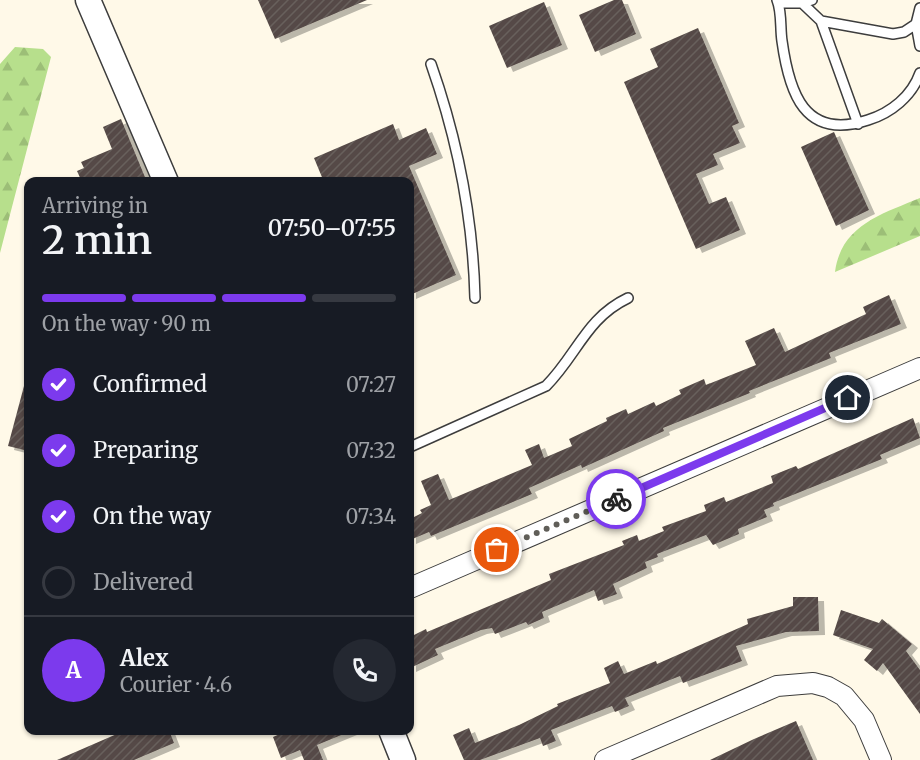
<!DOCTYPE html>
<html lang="en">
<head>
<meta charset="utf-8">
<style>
  :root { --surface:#171b24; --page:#242831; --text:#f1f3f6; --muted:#9ea1a6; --line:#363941; --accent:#7c3aed }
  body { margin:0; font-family:Merriweather,serif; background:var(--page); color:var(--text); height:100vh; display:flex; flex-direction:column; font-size:22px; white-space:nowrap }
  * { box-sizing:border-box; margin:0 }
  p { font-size:20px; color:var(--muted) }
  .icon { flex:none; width:33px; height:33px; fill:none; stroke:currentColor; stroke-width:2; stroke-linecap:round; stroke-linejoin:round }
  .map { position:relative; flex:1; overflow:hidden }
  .drawer { position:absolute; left:24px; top:177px; width:390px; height:558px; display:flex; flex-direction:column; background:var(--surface); border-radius:12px; box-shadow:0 2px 4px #0004 }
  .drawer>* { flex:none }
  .pin { position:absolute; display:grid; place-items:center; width:51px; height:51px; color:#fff; margin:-26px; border:3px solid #fff; border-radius:50%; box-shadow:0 2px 6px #0007 }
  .courier { position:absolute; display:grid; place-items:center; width:60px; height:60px; margin:-30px; border:4px solid #7c3aed; border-radius:50%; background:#fff; color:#222; box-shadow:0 2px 8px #0007 }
  .overview em { font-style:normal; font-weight:600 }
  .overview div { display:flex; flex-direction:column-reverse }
  .overview { display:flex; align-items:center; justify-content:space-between; height:102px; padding:0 18px }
  h1 { font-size:39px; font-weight:600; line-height:45px }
  .bar { display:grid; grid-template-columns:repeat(4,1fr); gap:9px 6px; align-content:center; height:72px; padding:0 18px }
  .bar i { height:8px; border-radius:4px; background:var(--line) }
  .bar .selected { background:var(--accent) }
  .bar p { grid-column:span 4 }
  .line { display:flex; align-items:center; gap:15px; padding:0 18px; border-top:2px solid var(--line) }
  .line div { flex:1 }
  .round { display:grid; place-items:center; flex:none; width:63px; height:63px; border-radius:32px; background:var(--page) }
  ol { padding:0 18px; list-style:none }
  li { display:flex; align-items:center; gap:18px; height:66px }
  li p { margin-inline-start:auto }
  li .icon { padding:6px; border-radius:50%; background:var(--accent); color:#fff; stroke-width:4 }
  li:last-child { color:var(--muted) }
  li i { width:33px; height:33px; border:3px solid var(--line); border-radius:50% }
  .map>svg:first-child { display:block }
  .forest { fill:url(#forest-firs) }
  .building { fill:url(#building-hatch); filter:url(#shadow) }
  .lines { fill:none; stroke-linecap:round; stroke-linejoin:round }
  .service-casing { stroke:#3d3d3d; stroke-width:12 }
  .minor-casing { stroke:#3d3d3d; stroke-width:22 }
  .tertiary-casing { stroke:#3d3d3d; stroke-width:27 }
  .service { stroke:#fff; stroke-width:9 }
  .minor { stroke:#fff; stroke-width:20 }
  .tertiary { stroke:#fff; stroke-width:24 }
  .done { stroke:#605e58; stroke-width:6; stroke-dasharray:0 10.8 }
  .route { stroke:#7c3aed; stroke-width:8 }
</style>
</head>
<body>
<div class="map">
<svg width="920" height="760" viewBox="0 0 920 760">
  <defs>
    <pattern id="forest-firs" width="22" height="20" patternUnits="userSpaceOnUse" patternTransform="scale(1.5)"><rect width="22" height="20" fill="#b7df8c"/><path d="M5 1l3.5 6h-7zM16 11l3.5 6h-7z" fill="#9cbe77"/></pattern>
    <pattern id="building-hatch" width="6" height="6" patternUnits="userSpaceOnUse" patternTransform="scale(1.5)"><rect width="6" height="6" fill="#544a46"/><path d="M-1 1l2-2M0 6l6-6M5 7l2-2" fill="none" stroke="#68605c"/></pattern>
    <filter id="shadow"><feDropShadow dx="6" dy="4" stdDeviation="0" flood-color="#0004"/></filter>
  </defs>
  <rect width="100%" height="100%" fill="#fff9e8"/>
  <!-- forest -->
  <path class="forest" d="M15,47l28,2 8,8 -51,196v-189z
    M920,198v38l-85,36c6,-47 47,-58 85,-74z"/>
  <!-- building -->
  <path class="building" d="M258,0h109l-92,39z
    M614,0h8l14,34 -41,18 -16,-37z
    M544,2l18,43 -55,23 -18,-42z
    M698,28l41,95 -7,3 8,17 -27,11 5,11 -22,9 13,30 17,-7 14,33 -44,19 -72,-167 34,-15 -8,-18z
    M121,119l26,63h-65l-5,-11 7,-3 -3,-6 31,-13 -9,-22z
    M393,124l6,16 27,-12 11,26 -28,12 47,109 -46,20v-113h-86l-10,-24z
    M834,132l35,78 -33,16 -35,-79z
    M889,295l12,29 -72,29 2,5 -82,33 1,2 -87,35 1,3 -82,37 -1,-3 -52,23 3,6 -101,42 -2,-4 -19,8v-21l12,-6 -2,-3 11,-5 -10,-24 17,-7 11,26 83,-35 -7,-15 14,-6 5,14 28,-12 -3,-7 38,-18 -1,-3 20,-9 2,5 26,-12 2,4 25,-12 -2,-4 25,-11 2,6 50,-20 -11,-24 29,-13 11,24 81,-38 -3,-7z
    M24,386l4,1v64l-20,-5z
    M913,418l7,20 -40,17 2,4 -109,44 1,3 -10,4 3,7 -29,12 1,5 -26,11 -7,-10 -49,19 1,3 -13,5 2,6 -34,16 4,10 -19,7 -4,-11 -52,22 2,6 -16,7 -2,-3 -31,12 -3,-6 -11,2 -46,19 3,6 -28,13v-31l16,-8 1,3 124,-52 -2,-6 75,-29 -2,-4 15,-6 2,6 25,-10 -2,-4 44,-16 -2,-6 20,-8 2,5 47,-19 -2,-7 25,-10 2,3z
    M793,597h25l1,34 -33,1 -50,14 6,15 -59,22 -3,-7 -55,22 4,8 -14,6 -3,-6 -61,24 5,11 -13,5 -3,-8 -60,22h-16l-11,-25 16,-7 6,15 44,-18 39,-19 -1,-2 53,-21 -6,-15 14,-7 6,13 32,-13 1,3 91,-40 -1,-5 46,-13z
    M841,610l38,13 3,-4 30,25 -6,7 14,19v44l-37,-51 -6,8 -13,-11 9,-11 -40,-14z
    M796,721l17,39h-103l44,-21z
    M126,730h43l5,13 -40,17h-77z
    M289,730h62v1l-34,14 6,15h-19l-4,-10 -19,8 -8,-21z"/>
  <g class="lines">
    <defs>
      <path id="service" d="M777,0c5,12 3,28 5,41 7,51 22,100 86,79 23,-7 44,-24 52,-47
        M779,3h23l10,-3
        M802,3l19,18 72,13 11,-2 12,-8
        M920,8l-4,16 4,22
        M821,21l37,103
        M431,64c26,74 42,156 44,234
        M410,447l136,-61c31,-31 40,-68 82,-88"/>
      <path id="minor" d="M410,588l510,-220
        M605,760l172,-74 36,-3 15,4 16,9 20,24 17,40"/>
      <path id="tertiary" d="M88,0l78,182
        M391,730l12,30"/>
    </defs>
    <!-- service casing -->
    <use href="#service" class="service-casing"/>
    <!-- minor casing -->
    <use href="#minor" class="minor-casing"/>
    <!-- tertiary casing -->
    <use href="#tertiary" class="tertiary-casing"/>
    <!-- service -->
    <use href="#service" class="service"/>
    <!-- minor -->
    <use href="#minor" class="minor"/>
    <!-- tertiary -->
    <use href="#tertiary" class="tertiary"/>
  </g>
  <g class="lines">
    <!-- done -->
    <path class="done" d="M497,550l119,-51"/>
    <!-- route -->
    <path class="route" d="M616,499l232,-101"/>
  </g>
</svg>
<div class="pin" style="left:497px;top:550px;background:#ea580c"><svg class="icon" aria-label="bag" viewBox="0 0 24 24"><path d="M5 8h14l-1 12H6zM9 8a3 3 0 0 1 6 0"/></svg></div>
<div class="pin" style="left:848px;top:398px;background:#1f2937"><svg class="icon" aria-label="home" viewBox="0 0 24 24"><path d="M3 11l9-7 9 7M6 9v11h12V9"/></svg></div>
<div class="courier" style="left:616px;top:499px"><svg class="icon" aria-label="bike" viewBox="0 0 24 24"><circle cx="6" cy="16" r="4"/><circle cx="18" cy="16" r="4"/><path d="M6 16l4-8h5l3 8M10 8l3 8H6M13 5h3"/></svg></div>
<section class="drawer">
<div class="overview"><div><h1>2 min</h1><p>Arriving in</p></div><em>07:50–07:55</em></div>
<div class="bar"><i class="selected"></i><i class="selected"></i><i class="selected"></i><i></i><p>On the way · 90 m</p></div>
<ol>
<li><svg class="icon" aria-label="check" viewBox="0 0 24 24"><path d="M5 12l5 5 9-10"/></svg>Confirmed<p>07:27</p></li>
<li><svg class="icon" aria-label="check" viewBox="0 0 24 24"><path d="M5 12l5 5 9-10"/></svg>Preparing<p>07:32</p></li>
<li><svg class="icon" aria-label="check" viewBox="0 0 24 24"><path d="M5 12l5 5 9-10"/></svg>On the way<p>07:34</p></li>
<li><i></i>Delivered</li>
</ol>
<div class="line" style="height:108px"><b class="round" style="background:var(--accent);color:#fff">A</b><div><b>Alex</b><p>Courier · 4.6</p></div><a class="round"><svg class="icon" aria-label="phone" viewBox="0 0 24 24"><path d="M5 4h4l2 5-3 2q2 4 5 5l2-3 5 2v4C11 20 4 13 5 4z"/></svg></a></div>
</section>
</div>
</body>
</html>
